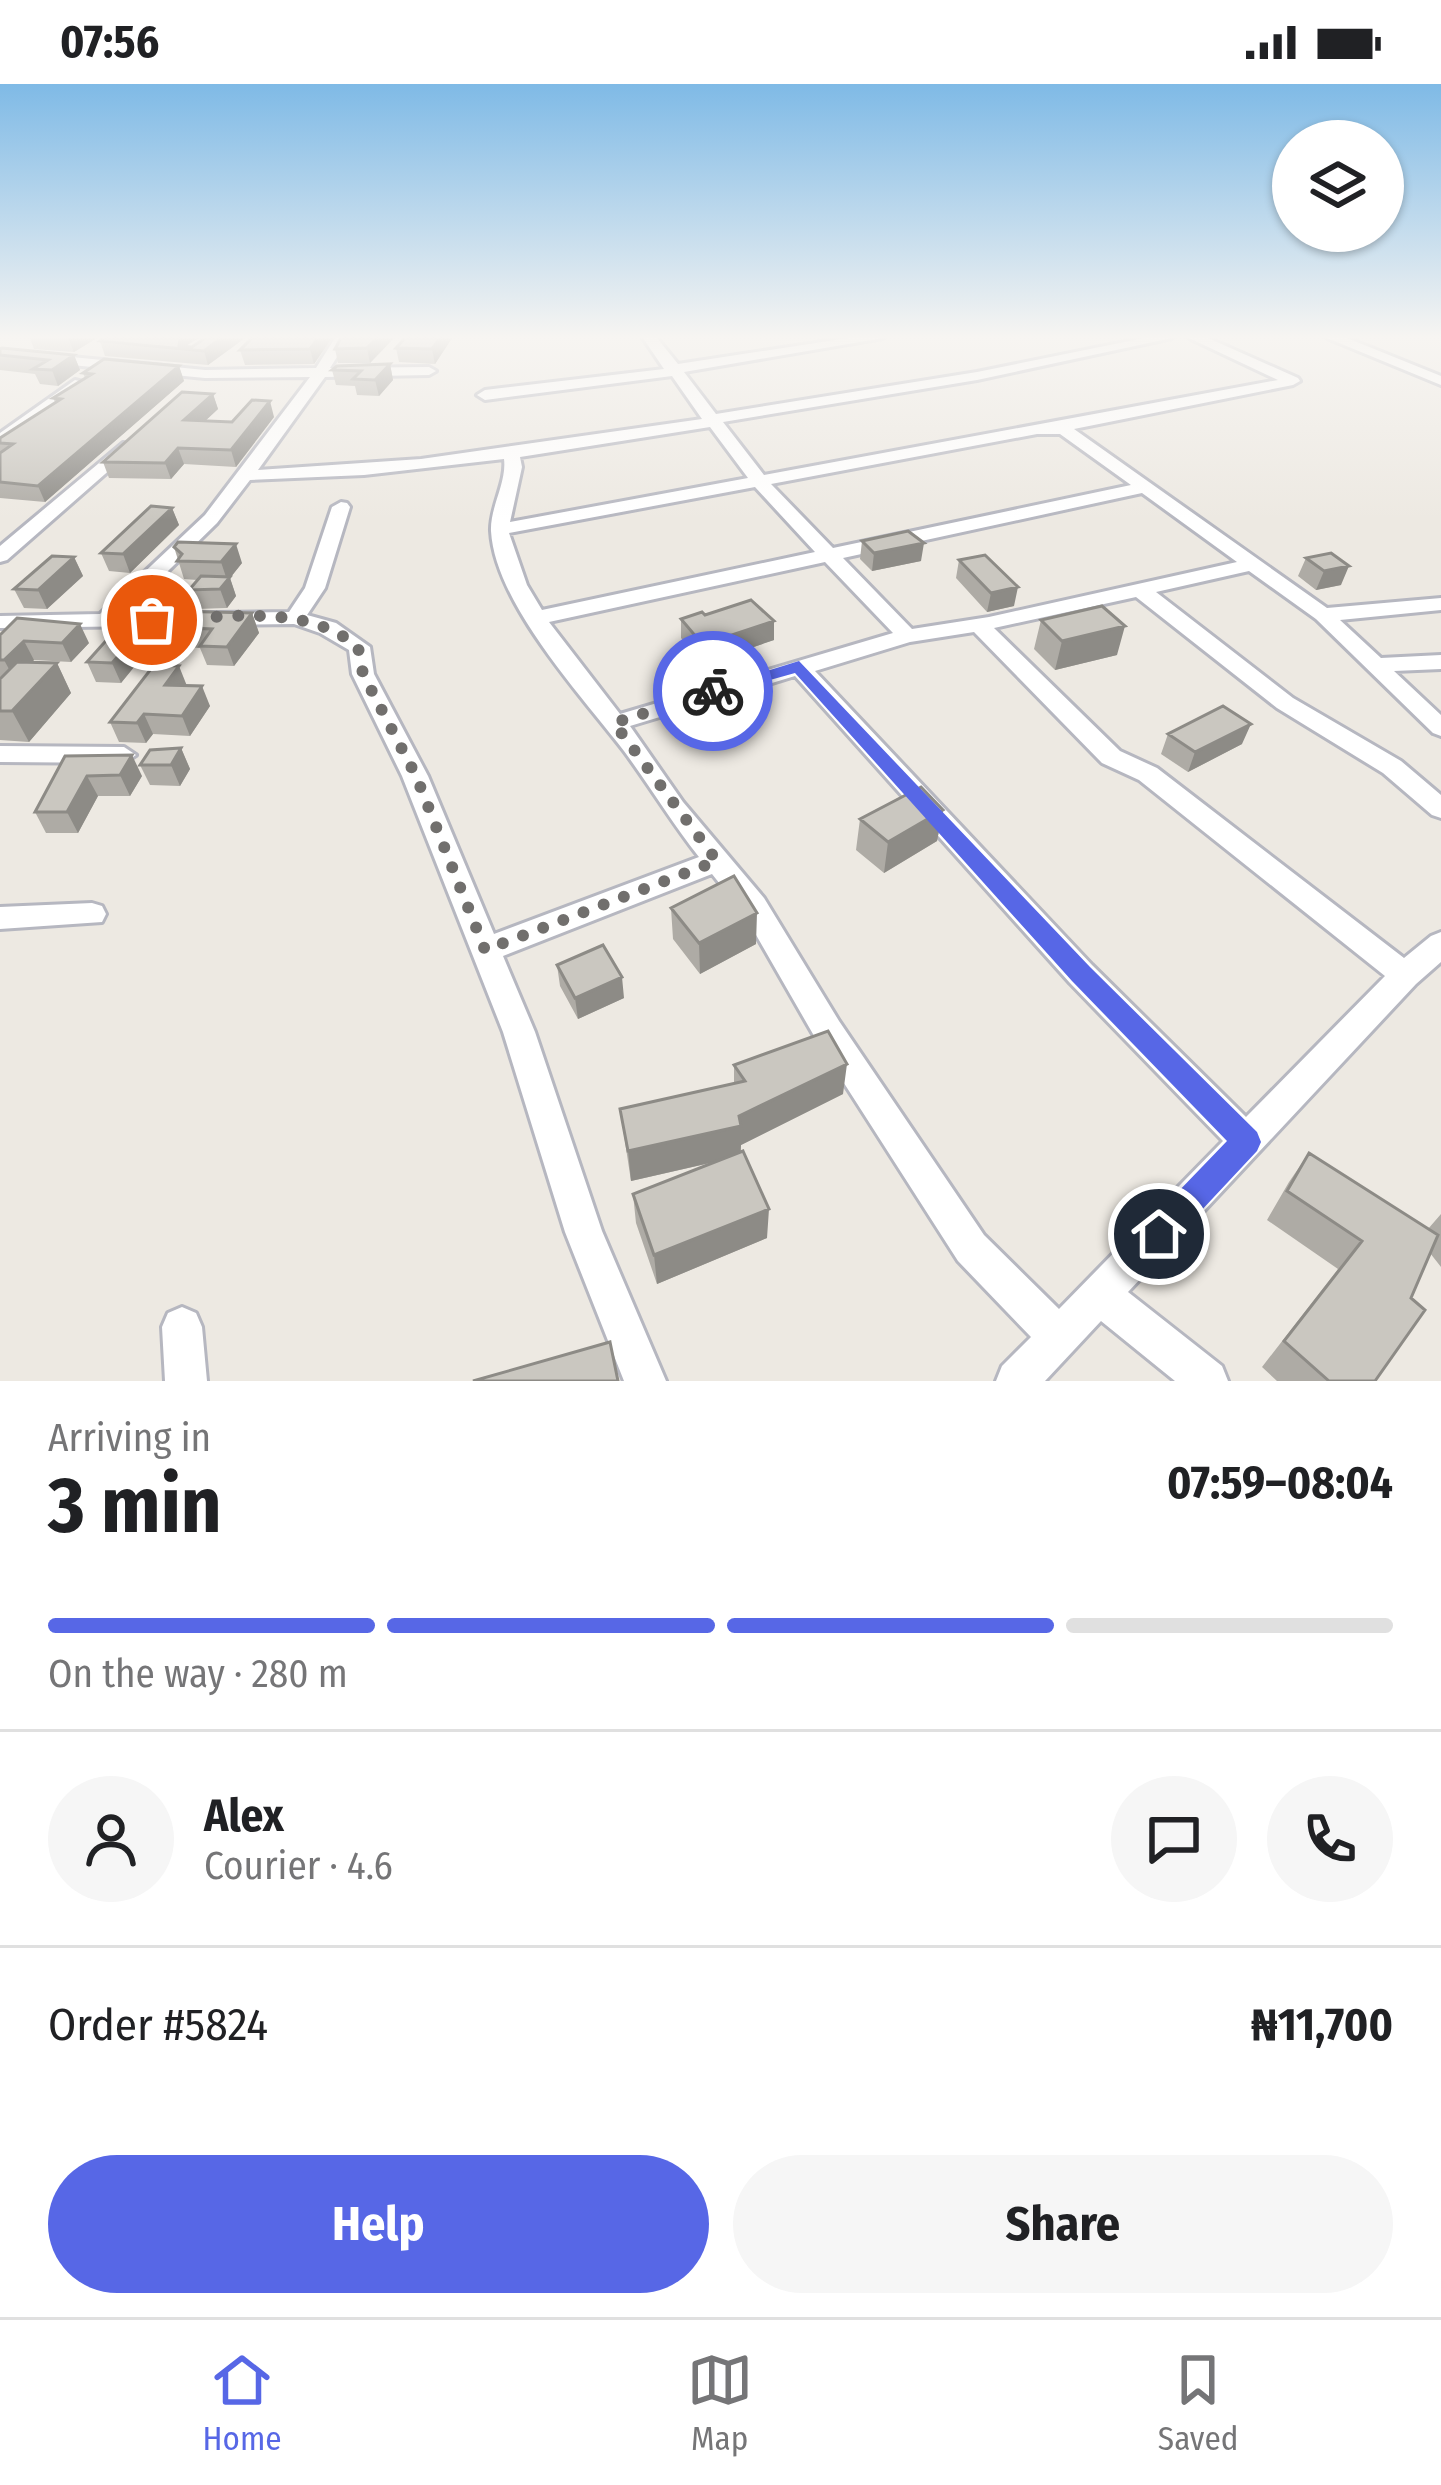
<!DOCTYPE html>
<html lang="en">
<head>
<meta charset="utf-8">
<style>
  :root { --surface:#fff; --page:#f6f6f6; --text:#202124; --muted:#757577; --line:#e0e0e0; --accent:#5767e6 }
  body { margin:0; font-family:"Fira Sans Condensed",sans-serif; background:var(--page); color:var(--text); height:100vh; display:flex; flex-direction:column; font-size:45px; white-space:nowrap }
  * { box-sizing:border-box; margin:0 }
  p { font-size:39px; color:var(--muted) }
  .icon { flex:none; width:66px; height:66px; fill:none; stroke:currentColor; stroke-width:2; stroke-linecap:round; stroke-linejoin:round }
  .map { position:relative; height:1297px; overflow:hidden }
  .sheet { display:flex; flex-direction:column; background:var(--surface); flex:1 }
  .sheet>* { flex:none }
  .buttons { position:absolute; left:1272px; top:36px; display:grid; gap:24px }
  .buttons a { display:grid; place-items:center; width:132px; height:132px; border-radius:50%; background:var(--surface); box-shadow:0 3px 9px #0004; font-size:60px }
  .pin { position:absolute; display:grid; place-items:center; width:102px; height:102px; color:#fff; margin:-51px; border:6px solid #fff; border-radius:50%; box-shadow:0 3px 12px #0007 }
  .courier { position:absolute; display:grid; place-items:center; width:120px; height:120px; margin:-60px; border:9px solid #5767e6; border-radius:50%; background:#fff; color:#222; box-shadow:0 3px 15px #0007 }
  .summary em { font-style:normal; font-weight:700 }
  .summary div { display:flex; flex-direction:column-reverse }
  .summary { display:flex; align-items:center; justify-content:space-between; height:204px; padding:0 48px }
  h1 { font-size:78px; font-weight:700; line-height:90px }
  .bar { display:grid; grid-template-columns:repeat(4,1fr); gap:18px 12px; align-content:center; height:144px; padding:0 48px }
  .bar i { height:15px; border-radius:9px; background:var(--line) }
  .bar .active { background:var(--accent) }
  .bar p { grid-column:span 4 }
  .line { display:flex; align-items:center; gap:30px; padding:0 48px; border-top:3px solid var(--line) }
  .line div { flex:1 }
  .round { display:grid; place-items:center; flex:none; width:126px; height:126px; border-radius:63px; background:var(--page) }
  .action { display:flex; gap:24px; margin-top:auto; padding:24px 48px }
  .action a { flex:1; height:138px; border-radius:72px; background:var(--accent); color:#fff; font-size:48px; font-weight:700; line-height:138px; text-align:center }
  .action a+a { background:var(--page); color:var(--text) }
  .status { display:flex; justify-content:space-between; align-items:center; height:84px; padding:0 60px; background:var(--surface); direction:ltr }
  .status svg { height:33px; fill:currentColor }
  .tabs { display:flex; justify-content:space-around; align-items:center; height:168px; border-top:3px solid var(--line); background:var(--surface); font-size:33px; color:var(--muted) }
  .tabs a { display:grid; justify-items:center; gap:6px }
  .tabs .active { color:var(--accent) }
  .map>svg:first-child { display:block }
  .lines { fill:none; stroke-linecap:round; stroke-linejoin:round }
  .minor-casing { stroke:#b6b7c0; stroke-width:6 }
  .minor { fill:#fff; fill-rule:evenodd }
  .wall { fill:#aeaba5 }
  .shaded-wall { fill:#8d8b86 }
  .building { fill:#cac7c0; stroke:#8d8b86; stroke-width:3 }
  .route { fill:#5767e6 }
  .done { stroke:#716f6d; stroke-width:12; stroke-dasharray:0 21.6 }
</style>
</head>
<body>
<div class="status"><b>07:56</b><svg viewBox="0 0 49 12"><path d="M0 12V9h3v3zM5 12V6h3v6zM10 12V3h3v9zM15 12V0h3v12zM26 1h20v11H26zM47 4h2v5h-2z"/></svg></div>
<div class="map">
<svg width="1441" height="1297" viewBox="0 0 1441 1297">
  <rect width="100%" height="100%" fill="#ede9e2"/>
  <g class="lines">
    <defs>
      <path id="minor" d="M335,254h14l-19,30 99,-1 7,4 -7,4 -104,2 -67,93 163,-11 281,-40 -30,-43 -187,24 -8,-5 8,-5 179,-21 -21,-31h14l21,26 170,-26h35l-199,34 32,42 261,-42 167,-34h28l-195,42 -254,42 41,53 514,-95 -89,-42h19l90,40 2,3 -7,4 -219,44 253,179 114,-10v12l-101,10 41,38 60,-3v14l-47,2 47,44v21l-8,-3 -117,-114 -67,-48 -93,21 137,106 108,63 40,34v23l-9,-3 -49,-42 -106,-65 -141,-111 -142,31 126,123 37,17 247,190 27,-22 10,-4v30l-25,22 -288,308 94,74 6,15h-53l-74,-60 -56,60h-49l6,-15 29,-29 -73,-76 -141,-220 -73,-127 -32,-40 -209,82 32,76 67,199 64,150h-42l-59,-149 -62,-200 -101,-256 -50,-102 -3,-24 -29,-17 -26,-9 -294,4v-12l100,-2 105,-99 105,-138 -105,1 -205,-20v-8l205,20 111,-2zM710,343l38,51 -238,44 12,-55 -2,-10zM1037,350h23l71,51 -298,63 -62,-64zM504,375c3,23 -14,48 -13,72 4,72 90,164 133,220 26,35 48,72 75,106l-205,77 -66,-158 -54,-102 -4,-27 -34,-24 -29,-8 18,-27 25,-81 -3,-4 -6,-1 -9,5 -27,81 -16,24 -165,2 93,-91 33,-43 114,-5zM755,403l60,65 -273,58 -15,-25 -18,-52zM1142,409l95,69 -248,55 -77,12 -69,-71zM825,478l68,71 -273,81 -71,-92zM974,548l128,131 37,17 246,196 -139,141 -154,-152 -277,-294 95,-29zM795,592l275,307 153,158 -164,168 -75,-74 -145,-214 -75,-123 -81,-96 -53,-76z
        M1327,254h20l94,38v9z
        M75,296l12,3 -87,62v-12z
        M123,359l14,3 -130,114 -7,2v-16z
        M0,662l124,1 12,8 -12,8 -124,-1z
        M92,819l10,3 4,8 -4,8 -102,7v-22z
        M182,1223l14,6 6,14 5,54h-42l-3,-54 6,-14z"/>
    </defs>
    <!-- minor casing -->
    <use href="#minor" class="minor-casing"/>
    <!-- minor -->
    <use href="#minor" class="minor"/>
  </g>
  <!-- wall -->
  <path class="wall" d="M30,254h67l-23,14 -40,-3z
    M104,254h95l-13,8 6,1 13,-9h40l-37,27 -103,-9 -5,-15z
    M252,254h80l-18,26 -69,1 -5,-15z
    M341,254h53l-24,25h-32l-3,-14z
    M405,254h47l-17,26 -36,-2 -3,-14z
    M0,265l74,6 6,15 -22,16 -18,-2 -5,-10 -35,-4z
    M390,280l3,16 -14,16 -22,-1 -2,-9 -19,-1 -4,-15z
    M179,282l5,15 -139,121 -45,-4v-60l55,-36 -2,-4 32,-20 -2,-5z
    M213,310l5,15 -13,12 27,1 42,-5 -38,50 -52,-3 -13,15 -62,-1 -6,-16z
    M172,424l7,17 -49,48 -21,-2 -8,-18z
    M862,457l59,20 -49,10 -12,-12z
    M174,463l68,16 -12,15 6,18 -9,12 -31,1 -7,-19 8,-10 -13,-1z
    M74,473l9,19 -36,33 -23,-1 -10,-19z
    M1306,474l35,27 -25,5 -18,-14z
    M959,476l55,46 -27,6 -31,-34z
    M252,529l7,20 -25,33 -27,-1 -7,-17 -34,-2 -8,-19z
    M705,531l69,6v19l-38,13v14l-22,10 -33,-39v-19z
    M153,532l7,19 -39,48 -25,-1 -9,-20z
    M1041,536l76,35 -62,15 -21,-21z
    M0,551l89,8 -18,19 -37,-2 -2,2 25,1 14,30 -42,49 -29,-2z
    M187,602l23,20 -20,30 -37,-2 -7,9 -27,-1 -9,-20z
    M1168,650l74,10 -54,28 -27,-18z
    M181,664l9,21 -10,17 -30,-1 -10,-20z
    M65,672l77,20 -12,20h-32l-20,37h-32l-11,-21z
    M943,726l-6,31 -53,32 -28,-23 4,-31z
    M671,824l85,36 -56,30 -27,-35z
    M557,881l67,33 -46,21 -18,-33z
    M734,981l109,29 -102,51v7l26,86 -110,46 -21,-61 -3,-29 86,-33 -88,20 -11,-72 114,-25z
    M1309,1069l119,76 13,-15v53l-11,-14 -55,128h-98l-15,-14 76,-98 -71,-49 22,-38z"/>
  <!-- shaded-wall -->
  <path class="shaded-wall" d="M68,254h29l-23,14z
    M180,254h19l-19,11z
    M221,254h24l-37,27 -4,-14z
    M318,254h14l-18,26 -4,-15z
    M377,254h17l-24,25 -3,-15z
    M440,254h12l-17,26 -3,-15z
    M74,271l6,15 -22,16 -6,-16z
    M390,280l3,16 -14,16 -4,-16z
    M179,282l5,15 -139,121 -7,-16z
    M213,310l5,15 -29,27 -5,-16z
    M270,317l4,16 -38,50 -5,-17z
    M178,364l6,16 -13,15 -6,-16z
    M172,424l7,17 -49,48 -7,-19z
    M924,459l-3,18 -49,10 2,-18z
    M236,460l6,19 -12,15 6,18 -9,12 -7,-19 7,-9 -6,-18z
    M74,473l9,19 -36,33 -9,-19z
    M1349,482l-8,19 -25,5 8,-19z
    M1018,503l-4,19 -27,6 4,-19z
    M252,529l7,20 -25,33 -7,-19z
    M153,532l7,19 -39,48 -9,-20z
    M774,537v19l-38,13v14l-22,10v-19l12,-21z
    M80,540l9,19 -18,19 -9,-19z
    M1125,542l-8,29 -62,15 7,-29z
    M24,557l10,19 -19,20 -11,-20z
    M57,579l14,30 -42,49 -17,-31z
    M179,582l8,20 -22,-1z
    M202,602l8,20 -20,30 -8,-20z
    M144,630l9,20 -7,9 -9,-20z
    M1251,640l-9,20 -54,28 7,-20z
    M181,664l9,21 -10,17 -9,-21z
    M132,671l10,21 -12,20 -10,-21z
    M87,692l11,20 -20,37 -11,-21z
    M943,726l-6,31 -53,32 4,-31z
    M757,829l-1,31 -56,30 -1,-31z
    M622,893l2,21 -46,21 -3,-21z
    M847,980l-4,30 -102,51 -1,11 -109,25 -3,-30 111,-35z
    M769,1125l-2,29 -110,46 -3,-29z"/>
  <!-- building -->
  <path class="building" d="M104,254h76l-1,8 13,1 13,-9h16l-17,13 -104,-10z
    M252,254h66l-8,11 -70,1z
    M341,254h36l-10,10 -32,1z
    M405,254h35l-8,11 -36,-1z
    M2,264l72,7 -22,15 -19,-1 15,-9 -48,-5v-6z
    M104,275l75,7 -141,120 -38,-4v-29l13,-9 -13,-1v-5l61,-39 -8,-1 39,-24 -9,-1z
    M390,280l-15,16 -22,-1 8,-8 -29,-1 5,-4z
    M182,308l31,2 -29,26 48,2 20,-22 18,1 -39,49 -53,-2 -13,15 -62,-1z
    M151,422l21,2 -49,46 -22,-1z
    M908,447l16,12 -50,10 -12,-12z
    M178,458l58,2 -15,18 -44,-1 5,-7 -8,-7z
    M1331,469l18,13 -25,5 -18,-13z
    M985,471l33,32 -27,6 -32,-33z
    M52,472l22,1 -36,33 -24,-1z
    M201,492l29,1 -10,12 -31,1z
    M751,516l23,21 -48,16 10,10 -22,11 -33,-39 21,-7 3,3z
    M1102,522l23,20 -63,15 -21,-21z
    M171,527l81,2 -25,34 -27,-1 12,-17 -54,-2z
    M129,531l24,1 -41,47 -25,-1z
    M17,534l63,6 -18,19 -38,-2 -20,19h-4v-25z
    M17,578l40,1 -45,48h-12v-32z
    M154,581l25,1 -14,19 37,1 -20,30 -38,-2 -7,9 -27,-1z
    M1223,622l28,18 -56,28 -27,-18z
    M181,664l-10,17h-31l10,-15z
    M132,671l-12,20 -33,1 -20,36h-32l30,-56z
    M921,703l22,23 -55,32 -28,-23z
    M734,792l23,37 -58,30 -28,-35z
    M603,861l19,32 -47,21 -18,-33z
    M828,947l19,33 -108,52 2,10 -113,25 -8,-42 125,-28 -11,-16z
    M743,1067l26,58 -115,46 -21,-61z
    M1309,1069l129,82 -27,63 14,12 -50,71h-46l-45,-40 78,-100 -75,-50z
    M610,1258l8,39h-145z"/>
  <!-- sky -->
  <linearGradient id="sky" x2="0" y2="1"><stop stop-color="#7fbae6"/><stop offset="0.58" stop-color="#f7f5f2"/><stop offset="1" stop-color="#f7f5f2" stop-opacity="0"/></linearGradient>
  <rect width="1441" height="436" fill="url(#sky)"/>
  <!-- route -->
  <path class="route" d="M799,577l291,306 167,165 4,10 -4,9 -87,93 -11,5 -11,-5 -4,-10 4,-11 79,-82 -155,-160 -277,-308 -82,23 -10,-5z"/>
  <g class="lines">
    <!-- done -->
    <path class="done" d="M152,536c67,-1 152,-19 206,27l5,27 53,102 69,174 232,-89 -103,-138 99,-32"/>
  </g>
</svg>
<div class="buttons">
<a><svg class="icon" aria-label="layers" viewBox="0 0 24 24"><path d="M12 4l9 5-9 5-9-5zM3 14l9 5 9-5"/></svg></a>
</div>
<div class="pin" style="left:152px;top:536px;background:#ea580c"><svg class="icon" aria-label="bag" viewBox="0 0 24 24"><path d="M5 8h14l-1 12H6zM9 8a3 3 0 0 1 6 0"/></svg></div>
<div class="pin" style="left:1159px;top:1150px;background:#1f2937"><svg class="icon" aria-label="home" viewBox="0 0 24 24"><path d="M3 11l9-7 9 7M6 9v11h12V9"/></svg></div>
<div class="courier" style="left:713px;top:607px"><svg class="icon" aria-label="bike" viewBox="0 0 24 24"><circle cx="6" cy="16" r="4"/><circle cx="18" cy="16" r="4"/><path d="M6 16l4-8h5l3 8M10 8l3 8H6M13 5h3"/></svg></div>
</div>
<section class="sheet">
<div class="summary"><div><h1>3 min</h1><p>Arriving in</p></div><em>07:59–08:04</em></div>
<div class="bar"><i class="active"></i><i class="active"></i><i class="active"></i><i></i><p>On the way · 280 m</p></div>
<div class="line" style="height:216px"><a class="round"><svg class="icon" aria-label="person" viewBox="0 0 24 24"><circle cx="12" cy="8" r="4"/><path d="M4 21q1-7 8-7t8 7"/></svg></a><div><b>Alex</b><p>Courier · 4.6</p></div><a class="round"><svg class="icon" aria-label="chat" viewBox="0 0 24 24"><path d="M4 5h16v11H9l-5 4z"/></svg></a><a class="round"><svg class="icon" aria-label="phone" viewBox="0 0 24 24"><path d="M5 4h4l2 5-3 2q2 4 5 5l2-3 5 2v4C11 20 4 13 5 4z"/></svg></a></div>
<div class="line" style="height:156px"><div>Order #5824</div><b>₦11,700</b></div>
<div class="action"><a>Help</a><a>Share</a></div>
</section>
<nav class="tabs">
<a class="active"><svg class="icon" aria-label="home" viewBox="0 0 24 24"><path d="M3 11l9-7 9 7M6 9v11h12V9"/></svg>Home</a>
<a><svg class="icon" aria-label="map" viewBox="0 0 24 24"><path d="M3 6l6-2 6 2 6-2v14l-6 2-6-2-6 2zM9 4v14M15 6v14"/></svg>Map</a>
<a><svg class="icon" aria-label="saved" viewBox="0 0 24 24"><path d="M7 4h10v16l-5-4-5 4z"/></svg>Saved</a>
</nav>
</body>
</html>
